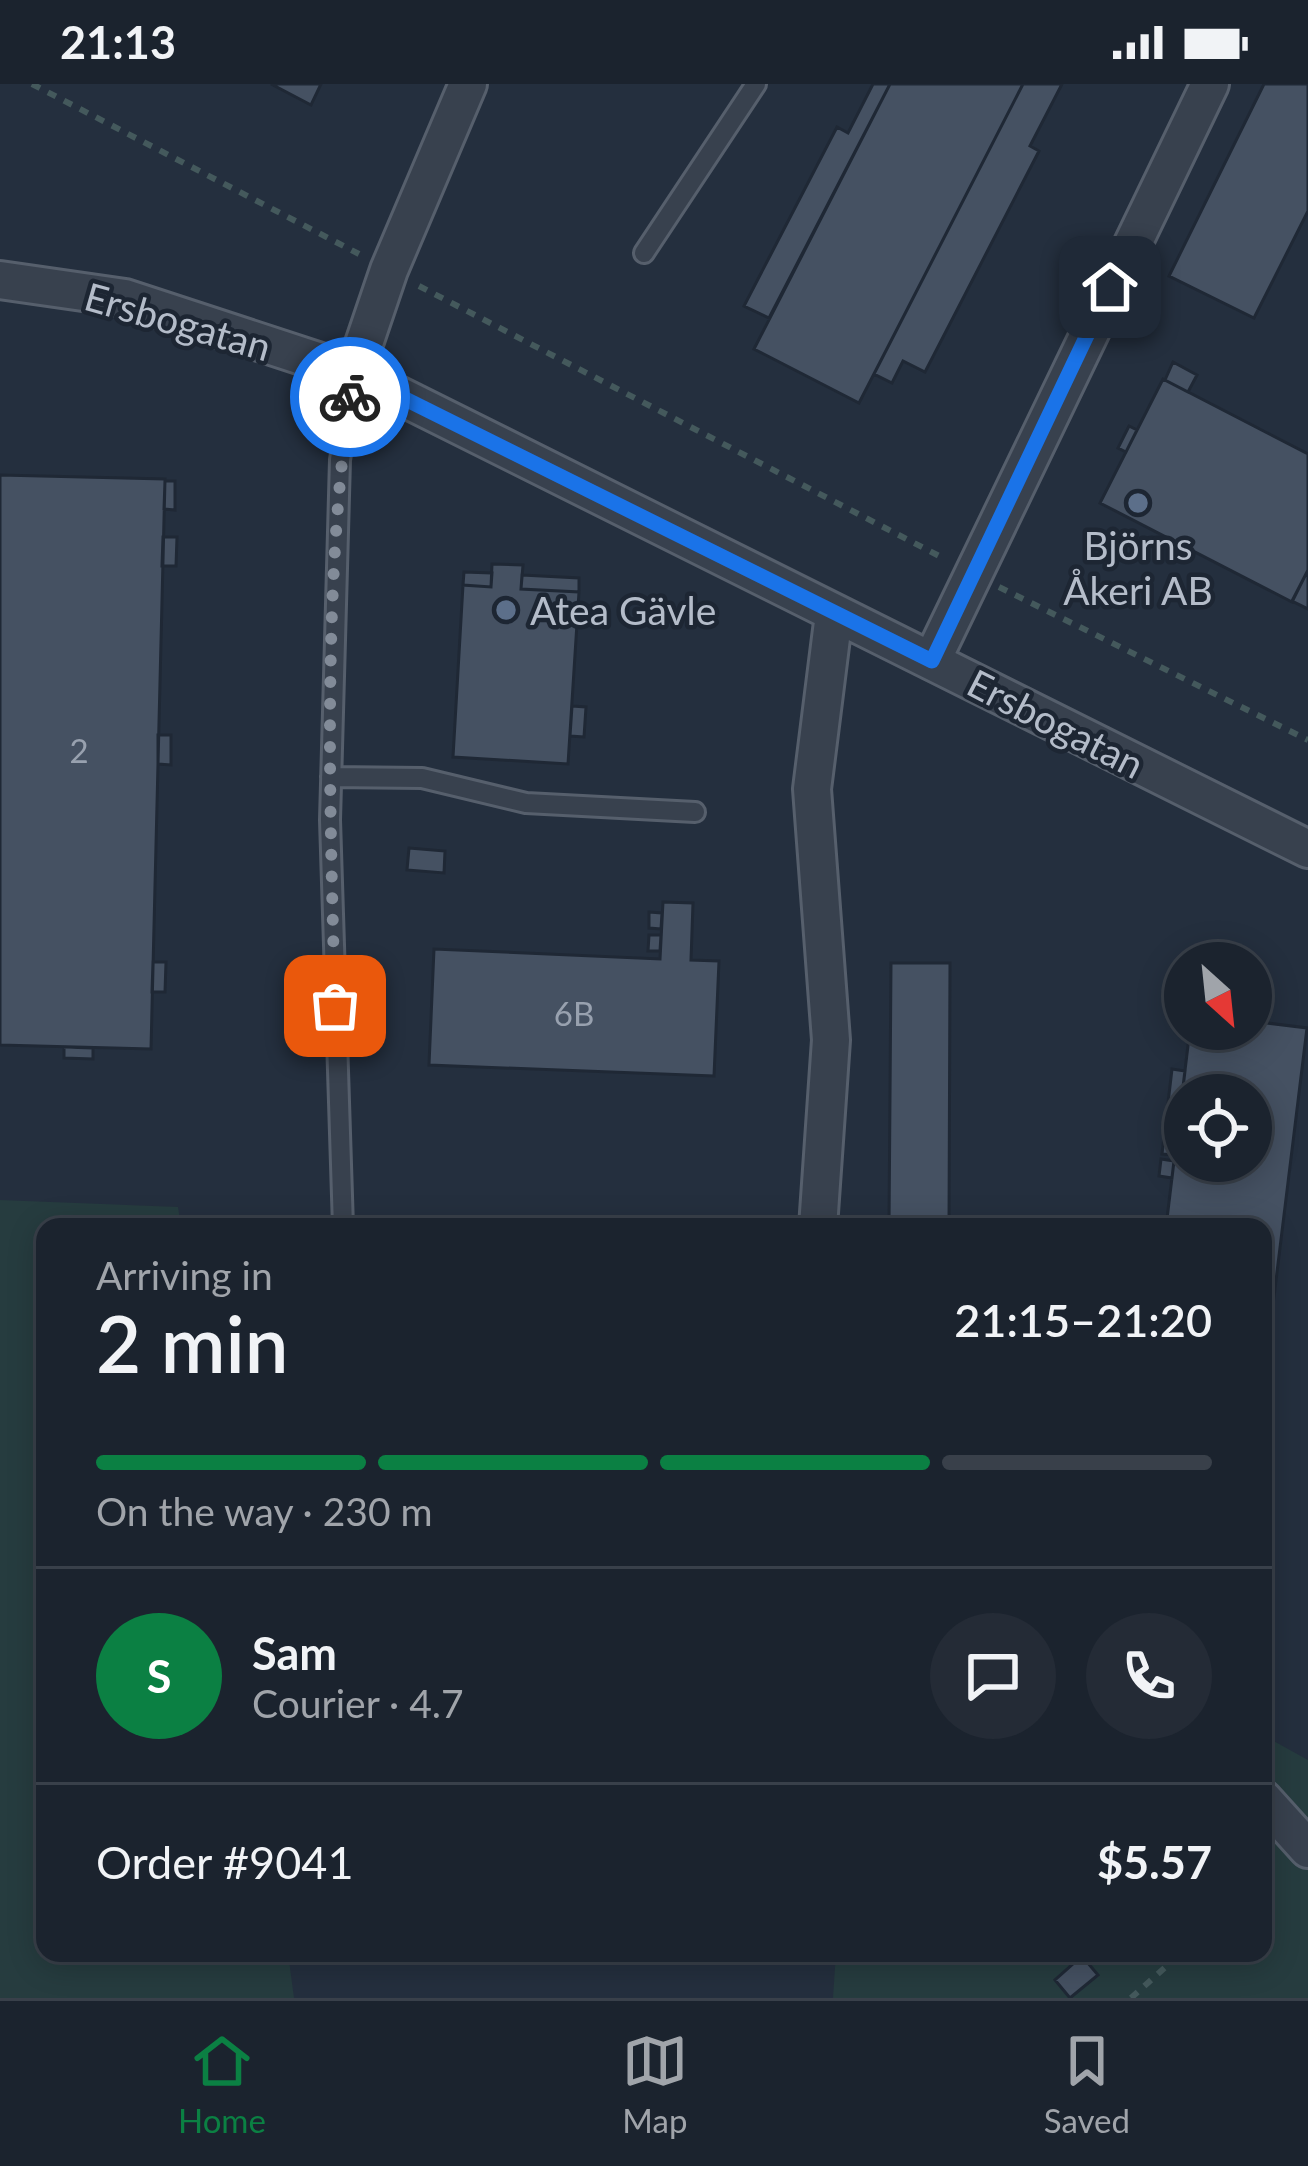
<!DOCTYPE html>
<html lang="en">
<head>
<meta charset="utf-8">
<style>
  :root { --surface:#1b232e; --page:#242b36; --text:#f1f3f6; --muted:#a0a4aa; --line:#39404a; --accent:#0b8043 }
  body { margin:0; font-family:Lato,sans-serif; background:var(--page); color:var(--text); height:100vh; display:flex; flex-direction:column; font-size:45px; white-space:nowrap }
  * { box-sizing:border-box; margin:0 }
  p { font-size:39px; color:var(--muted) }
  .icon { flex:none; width:66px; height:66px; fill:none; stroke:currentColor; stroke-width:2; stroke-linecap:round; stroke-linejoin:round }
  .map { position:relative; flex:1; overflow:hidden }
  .panel { position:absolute; left:36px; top:1134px; width:1236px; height:744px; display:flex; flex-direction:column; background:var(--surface); border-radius:24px; box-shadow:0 6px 30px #0003,0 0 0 3px var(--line) }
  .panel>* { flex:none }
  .needle { width:78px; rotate:153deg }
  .tools { position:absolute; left:1164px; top:858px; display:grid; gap:24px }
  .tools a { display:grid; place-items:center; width:108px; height:108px; border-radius:50%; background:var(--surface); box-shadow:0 6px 30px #0003,0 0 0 3px var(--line); font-size:60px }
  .pin { position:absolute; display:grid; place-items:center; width:102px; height:102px; color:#fff; margin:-51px; border-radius:24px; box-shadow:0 6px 18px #0006 }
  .courier { position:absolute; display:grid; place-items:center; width:120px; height:120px; margin:-60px; border:9px solid #1a73e8; border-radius:50%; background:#fff; color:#222; box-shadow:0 3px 15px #0007 }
  .headline em { font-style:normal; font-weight:600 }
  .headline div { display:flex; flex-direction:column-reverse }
  .headline { display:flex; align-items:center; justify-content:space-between; height:204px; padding:0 60px }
  h1 { font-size:78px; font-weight:600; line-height:90px }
  .bar { display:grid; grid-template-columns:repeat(4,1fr); gap:18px 12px; align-content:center; height:144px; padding:0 60px }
  .bar i { height:15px; border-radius:9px; background:var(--line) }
  .bar .active { background:var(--accent) }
  .bar p { grid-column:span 4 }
  .line { display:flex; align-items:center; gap:30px; padding:0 60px; border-top:3px solid var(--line) }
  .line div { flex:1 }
  .round { display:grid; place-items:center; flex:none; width:126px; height:126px; border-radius:63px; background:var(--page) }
  .status { display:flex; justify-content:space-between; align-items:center; height:84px; padding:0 60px; background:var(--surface); direction:ltr }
  .status svg { height:33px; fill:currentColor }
  .tab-bar { display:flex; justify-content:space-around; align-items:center; height:168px; border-top:3px solid var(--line); background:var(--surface); font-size:33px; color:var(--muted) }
  .tab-bar a { display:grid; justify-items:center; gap:6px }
  .tab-bar .active { color:var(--accent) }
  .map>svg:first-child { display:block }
  .green { fill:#263c3f }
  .building { fill:#455162; stroke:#1f2835; stroke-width:3; fill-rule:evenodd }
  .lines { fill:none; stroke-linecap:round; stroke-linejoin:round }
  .service-casing { stroke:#565f6c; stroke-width:24 }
  .minor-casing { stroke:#565f6c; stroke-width:42 }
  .path { stroke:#44595c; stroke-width:6; stroke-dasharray:9 9; stroke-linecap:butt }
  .service { stroke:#38414e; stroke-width:18 }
  .minor { stroke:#38414e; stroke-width:36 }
  .done { stroke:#828b98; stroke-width:12; stroke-dasharray:0 21.6 }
  .route { stroke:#1a73e8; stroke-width:15 }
  .service-dot { fill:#5c6f8a; stroke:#1d2633; stroke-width:4.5 }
  .labels { text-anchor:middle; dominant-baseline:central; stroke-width:9; stroke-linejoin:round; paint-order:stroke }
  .number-label { font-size:33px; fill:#98a1af }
  .street-label { font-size:39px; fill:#b4bcc9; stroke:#1d2633 }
  .poi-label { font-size:39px; fill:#b4bcc9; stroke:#1d2633 }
</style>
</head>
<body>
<div class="status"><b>21:13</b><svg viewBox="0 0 49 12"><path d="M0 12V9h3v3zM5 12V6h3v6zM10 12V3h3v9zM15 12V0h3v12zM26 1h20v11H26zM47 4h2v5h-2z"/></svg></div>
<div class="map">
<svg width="1308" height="1914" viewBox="0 0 1308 1914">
  <rect width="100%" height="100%" fill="#242f3e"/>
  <!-- green -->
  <path class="green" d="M0,1116l178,7 3,20h-136v726h243l6,45h-294z
    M1263,1651l45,25v238h-475l3,-45h427z"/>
  <!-- building -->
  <path class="building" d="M271,0h50l-10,21z
    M873,0h17l-121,234 -25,-12 93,-179 11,6z
    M890,0h133l-164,319 -105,-54z
    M1023,0h39l-32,62 9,5 -114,221 -22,-11 -11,22 -18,-9z
    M1264,0h44v127l-54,107 -85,-42z
    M1173,278l24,13 -9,17 -23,-12z
    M1163,295l145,75v116l-16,32 -192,-99z
    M1129,342l8,4 -11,22 -8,-4z
    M0,391l165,4 -14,570 -151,-4z
    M165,397h10v29l-11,-1z
    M163,453h14l-1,29h-14z
    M492,480l31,1 -2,24 58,3 -11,172 -115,-7 10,-172 28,2z
    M1308,486v39l-16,-8z
    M464,488l28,1 -1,14 -28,-2z
    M522,491l57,3v14l-58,-3z
    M572,622l14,1 -2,30 -14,-1z
    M158,651h13v30l-13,-1z
    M409,764l36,3 -1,22 -37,-3z
    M663,818l30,1 -2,57 28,1 -5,115 -285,-11 5,-116 226,10z
    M649,828l13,1 -1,16 -12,-1z
    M649,851h12l-1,16h-12z
    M153,878h13l-1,30h-13z
    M891,879h59l-1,264h-60z
    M1251,937l56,7 -44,358v-159h-97l24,-198h61zM1185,1011h66v66h-66z
    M64,963l29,1v11l-29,-1z
    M1172,985l13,2 -10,84 -13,-1z
    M1161,1075l13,2 -2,17 -13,-2z
    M628,1140l76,2v1h-77z
    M1082,1872l16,19 -28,23 -15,-18z"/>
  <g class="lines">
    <defs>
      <path id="service" d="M644,169l112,-169
        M331,693l91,1 104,25 169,9
        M343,1143l-13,-407 10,-360 14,-87"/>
      <path id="minor" d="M0,196l125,18 229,75 954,476
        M354,289l35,-103 79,-186
        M932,576l278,-576
        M818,1143l13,-187 -19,-251 22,-175
        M1263,1715l45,50"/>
    </defs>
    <!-- service casing -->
    <use href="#service" class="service-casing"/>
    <!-- minor casing -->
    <use href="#minor" class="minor-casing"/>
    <!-- path -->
    <path class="path" d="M32,0l327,170
      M419,202l526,273
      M999,503l309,153
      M1131,1914l50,-45"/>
    <!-- service -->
    <use href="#service" class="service"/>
    <!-- minor -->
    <use href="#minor" class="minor"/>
  </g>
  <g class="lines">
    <!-- done -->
    <path class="done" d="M335,922c-5,-195 -13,-416 15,-609"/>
    <!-- route -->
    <path class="route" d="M350,313l3,-24 579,288 178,-374"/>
  </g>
  <!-- markers -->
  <g class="service-dot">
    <circle cx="1138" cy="419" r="12"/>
    <circle cx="506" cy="526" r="12"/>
  </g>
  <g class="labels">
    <!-- number labels -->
    <g class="number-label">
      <text x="79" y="666">2</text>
      <text x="574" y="929">6B</text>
    </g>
    <!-- street labels -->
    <g class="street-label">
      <text transform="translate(178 237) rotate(16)">Ersbogatan</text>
      <text transform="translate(1056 639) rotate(27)">Ersbogatan</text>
    </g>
    <!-- poi labels -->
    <g class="poi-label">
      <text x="1138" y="461">Björns<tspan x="1138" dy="45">Åkeri AB</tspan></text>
      <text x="530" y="526" text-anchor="start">Atea Gävle</text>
    </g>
  </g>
</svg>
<div class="tools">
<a><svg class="needle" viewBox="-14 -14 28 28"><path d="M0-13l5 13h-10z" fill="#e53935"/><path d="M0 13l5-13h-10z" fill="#a0a4aa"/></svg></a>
<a><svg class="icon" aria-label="locate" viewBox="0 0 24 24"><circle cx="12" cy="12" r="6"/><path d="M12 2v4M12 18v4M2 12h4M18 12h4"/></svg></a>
</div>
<div class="pin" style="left:335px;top:922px;background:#ea580c"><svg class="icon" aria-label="bag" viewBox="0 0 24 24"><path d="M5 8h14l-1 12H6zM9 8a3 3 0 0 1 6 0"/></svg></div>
<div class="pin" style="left:1110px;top:203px;background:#1f2937"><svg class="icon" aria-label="home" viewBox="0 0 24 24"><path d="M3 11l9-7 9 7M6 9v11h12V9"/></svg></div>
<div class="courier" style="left:350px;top:313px"><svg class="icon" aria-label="bike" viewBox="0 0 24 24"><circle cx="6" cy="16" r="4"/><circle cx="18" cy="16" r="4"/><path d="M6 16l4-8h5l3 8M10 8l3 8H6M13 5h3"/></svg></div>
<section class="panel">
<div class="headline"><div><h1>2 min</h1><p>Arriving in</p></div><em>21:15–21:20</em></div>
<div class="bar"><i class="active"></i><i class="active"></i><i class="active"></i><i></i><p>On the way · 230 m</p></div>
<div class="line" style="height:216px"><b class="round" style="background:var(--accent);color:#fff">S</b><div><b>Sam</b><p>Courier · 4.7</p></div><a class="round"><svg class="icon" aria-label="chat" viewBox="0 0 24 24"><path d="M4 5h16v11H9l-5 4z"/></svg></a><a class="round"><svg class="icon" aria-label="phone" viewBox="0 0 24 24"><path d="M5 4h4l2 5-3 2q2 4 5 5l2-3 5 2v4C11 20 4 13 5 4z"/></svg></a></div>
<div class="line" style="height:156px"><div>Order #9041</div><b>$5.57</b></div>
</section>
</div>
<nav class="tab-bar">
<a class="active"><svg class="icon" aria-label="home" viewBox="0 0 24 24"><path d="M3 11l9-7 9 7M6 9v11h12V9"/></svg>Home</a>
<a><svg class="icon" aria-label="map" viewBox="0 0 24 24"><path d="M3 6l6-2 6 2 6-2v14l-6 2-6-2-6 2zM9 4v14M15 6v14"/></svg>Map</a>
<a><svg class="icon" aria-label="saved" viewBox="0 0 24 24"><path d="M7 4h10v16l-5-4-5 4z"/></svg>Saved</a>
</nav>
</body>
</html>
